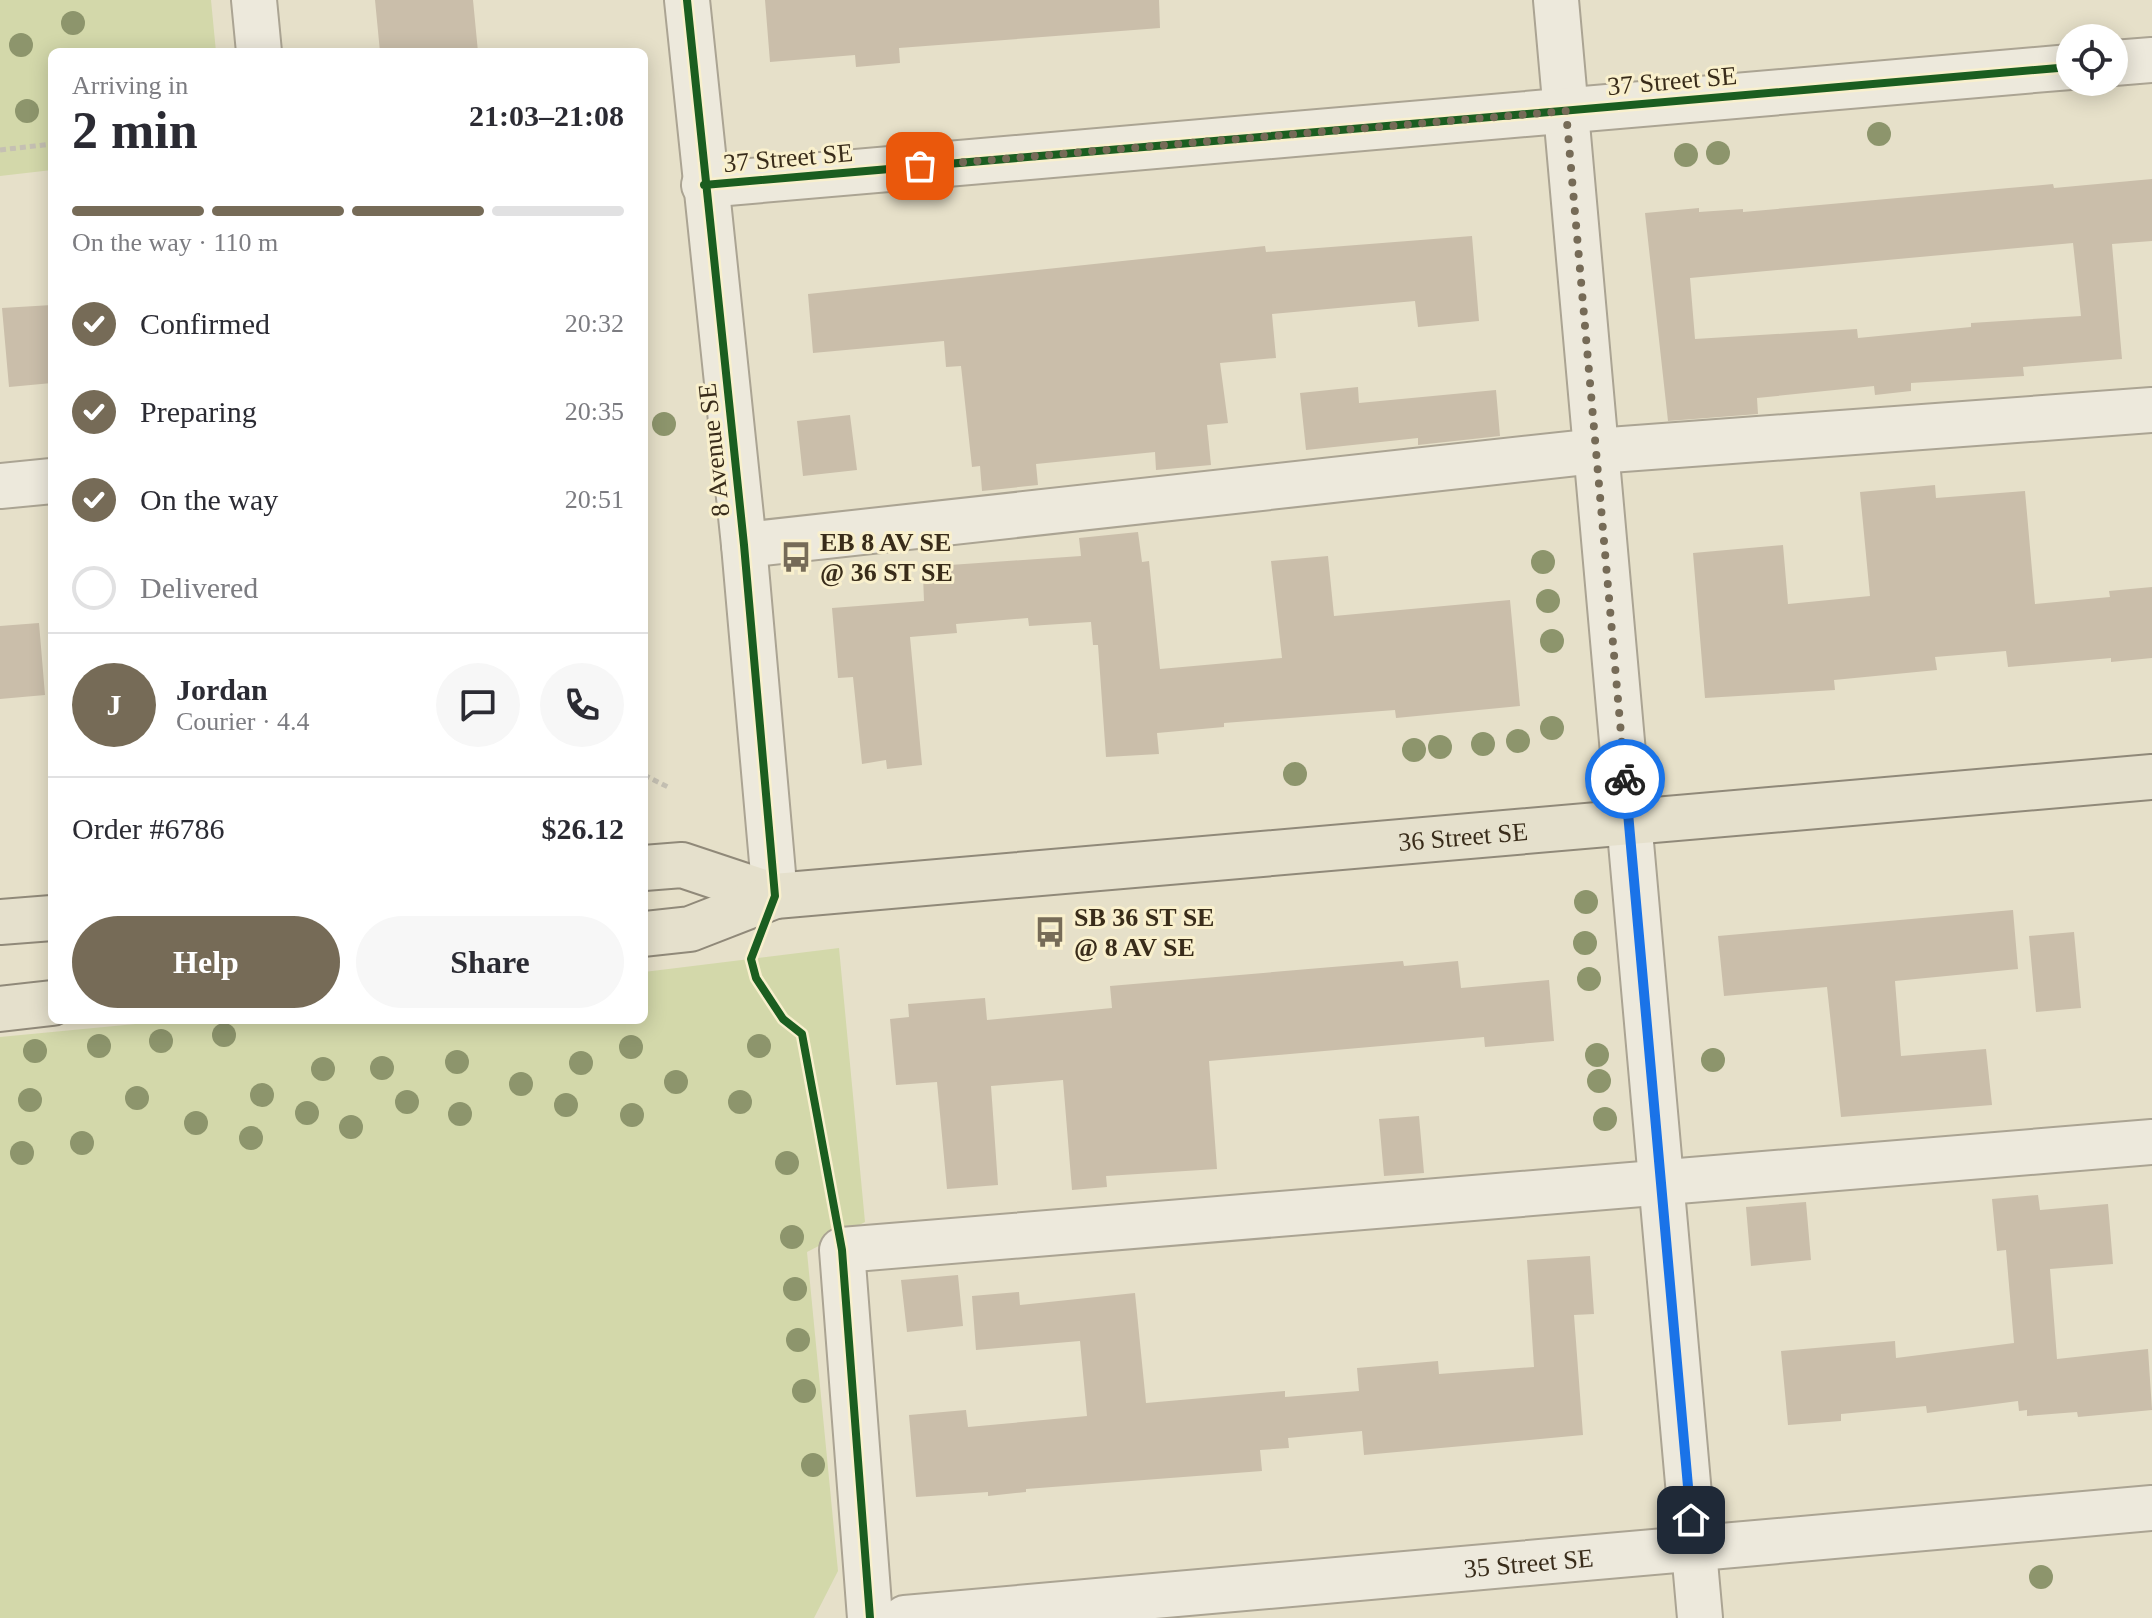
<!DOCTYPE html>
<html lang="en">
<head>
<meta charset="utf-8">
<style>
  :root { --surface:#fff; --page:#f7f7f7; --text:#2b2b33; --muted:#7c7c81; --line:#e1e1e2; --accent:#766b57 }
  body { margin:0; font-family:Georgia,serif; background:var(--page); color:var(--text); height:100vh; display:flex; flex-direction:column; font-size:30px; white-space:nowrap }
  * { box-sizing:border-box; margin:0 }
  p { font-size:26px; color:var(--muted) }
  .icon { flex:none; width:44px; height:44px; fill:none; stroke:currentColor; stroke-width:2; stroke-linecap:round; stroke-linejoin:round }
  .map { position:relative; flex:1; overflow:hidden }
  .details { position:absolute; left:48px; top:48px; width:600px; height:976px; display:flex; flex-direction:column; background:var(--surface); border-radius:12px; box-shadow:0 4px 20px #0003 }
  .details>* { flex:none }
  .tools { position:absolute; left:2056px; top:24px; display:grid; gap:16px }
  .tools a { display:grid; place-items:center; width:72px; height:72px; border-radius:50%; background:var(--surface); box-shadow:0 4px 20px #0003; font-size:40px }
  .pin { position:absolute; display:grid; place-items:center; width:68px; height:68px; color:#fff; margin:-34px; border-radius:16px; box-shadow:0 4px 12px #0006 }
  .courier { position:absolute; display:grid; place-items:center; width:80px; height:80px; margin:-40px; border:6px solid #1a73e8; border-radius:50%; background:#fff; color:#222; box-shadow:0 2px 10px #0007 }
  .summary em { font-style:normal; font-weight:800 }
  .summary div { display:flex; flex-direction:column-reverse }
  .summary { display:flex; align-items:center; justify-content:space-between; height:136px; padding:0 24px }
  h1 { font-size:52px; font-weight:800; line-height:60px }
  .bar { display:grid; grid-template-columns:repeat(4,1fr); gap:12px 8px; align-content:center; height:96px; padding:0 24px }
  .bar i { height:10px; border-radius:6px; background:var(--line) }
  .bar .active { background:var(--accent) }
  .bar p { grid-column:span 4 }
  .line { display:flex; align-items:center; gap:20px; padding:0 24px; border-top:2px solid var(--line) }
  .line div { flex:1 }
  .round { display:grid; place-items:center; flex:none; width:84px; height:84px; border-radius:42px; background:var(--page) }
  ol { padding:0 24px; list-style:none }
  li { display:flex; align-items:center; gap:24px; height:88px }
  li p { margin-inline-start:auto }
  li .icon { padding:8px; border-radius:50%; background:var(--accent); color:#fff; stroke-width:4 }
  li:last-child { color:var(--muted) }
  li i { width:44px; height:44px; border:4px solid var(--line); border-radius:50% }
  .action { display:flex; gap:16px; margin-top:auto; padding:16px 24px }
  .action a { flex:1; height:92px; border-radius:48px; background:var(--accent); color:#fff; font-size:32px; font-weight:800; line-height:92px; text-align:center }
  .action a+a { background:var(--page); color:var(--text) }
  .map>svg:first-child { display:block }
  .green { fill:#d3d8aa }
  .building { fill:#cabeaa; fill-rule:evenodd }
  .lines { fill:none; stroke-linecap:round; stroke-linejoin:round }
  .minor-casing { stroke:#aba493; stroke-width:48 }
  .major-casing { stroke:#908979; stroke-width:48 }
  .path { stroke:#c5c0b3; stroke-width:5; stroke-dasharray:6 4; stroke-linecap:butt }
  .minor { stroke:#ede9dc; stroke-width:44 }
  .major { stroke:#e5e0cc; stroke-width:44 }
  .cycleway-casing { stroke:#f9f0cd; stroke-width:13 }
  .cycleway { stroke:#1b5e20; stroke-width:8 }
  .tree { fill:#8d956c }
  .done { stroke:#766b57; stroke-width:8; stroke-dasharray:0 14.4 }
  .route { stroke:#1a73e8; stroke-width:10 }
  .labels { text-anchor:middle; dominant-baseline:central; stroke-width:6; stroke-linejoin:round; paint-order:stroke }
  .street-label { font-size:26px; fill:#392c1a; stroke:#f9f0cd }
  .poi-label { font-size:26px; font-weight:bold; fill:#392c1a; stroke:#f9f0cd; text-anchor:start }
</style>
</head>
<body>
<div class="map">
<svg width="2152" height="1618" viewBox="0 0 2152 1618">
  <rect width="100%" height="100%" fill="#e6e0c9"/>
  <!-- green -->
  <path class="green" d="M0,0h211l5,52h-164v118l-52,6z
    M839,948l26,274 -58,30 31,319 -24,47h-814v-581l177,-17h467v-48z"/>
  <!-- building -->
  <path class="building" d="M375,0h98l5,52h-98z
    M765,0h394l1,28 -261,20 1,15 -44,4 -1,-12 -85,7z
    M2152,179v62l-40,3 10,115 -99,8 1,9 -113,7v8l-36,4 -1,-9 -117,12 1,16 -90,7 -23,-208 54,-5v4l44,-3v3l310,-28 1,4zM2073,243l8,73 -110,7v4l-113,11 -1,-9 -162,10 -5,-61z
    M1472,236l7,85 -61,6 -3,-26 -143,13 4,44 -56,5 8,60 -21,2 4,40 -55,5 -1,-18 -119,12 2,21 -56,6 -2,-25 -8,1 -11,-101 -15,1 -2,-26 -131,12 -5,-59 457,-48 1,6z
    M52,305v78l-43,4 -7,-79z
    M1358,387l1,16 137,-13 4,46 -82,9v-7l-112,12 -6,-57z
    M850,415l7,55 -54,6 -6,-55z
    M1935,485l1,13 89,-7 10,113 75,-7 -1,-6 43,-4v71l-41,4v-4l-103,9 -2,-16 -71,6 2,13 -103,10 1,10 -130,8 -12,-145 90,-8 5,59 82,-8 -10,-104z
    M1138,532l4,30 7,-1 11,108 122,-11 -11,-97 57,-5 6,60 176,-16 10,106 -124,12 -1,-8 -171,13v4l-67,6 2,21 -53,3 -8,-112h-5l-2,-23 -62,4 -1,-8 -72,6 1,9 -47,4 12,128 -35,4 -1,-9 -24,4 -9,-87 -15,1 -6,-70 92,-7 -1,-25 27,-2v-9l131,-9 -2,-18z
    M39,623l6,72 -45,4v-73z
    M2013,910l5,59 -123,12 6,75 85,-7 6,56 -151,12 -14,-130 -103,9 -6,-60z
    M2074,932l7,76 -45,4 -7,-76z
    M1403,961l1,5 54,-5 3,27 88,-8 5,61 -69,6 -1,-10 -275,24 8,108 -111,7 1,11 -35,3 -9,-110 -72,6 7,99 -51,4 -10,-107 -41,3 -6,-66 19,-2 -1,-13 77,-6 2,22 125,-12 -2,-22z
    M1419,1116l5,57 -40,3 -5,-57z
    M2038,1195l2,15 68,-6 5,60 -63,5 7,90 91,-10 4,61 -74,7 -1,-5 -50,4v-6l-8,1 -1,-10 -91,12 -1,-7 -85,8v7l-53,4 -7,-74 114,-10 1,17 118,-15 -8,-93 -9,1 -5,-52z
    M1806,1202l5,58 -60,6 -5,-59z
    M1590,1256l4,58 -20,1 9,120 -219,20 -2,-24 -74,7 1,10 -29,2 2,21 -236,18v3l-38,4v-4l-72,5 -7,-82 57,-5 2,17 119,-11 -7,-75 -104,9 -4,-54 47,-4 1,13 115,-12 11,110 139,-12v6l74,-6 -2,-23 81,-7 1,13 95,-7 -7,-107z
    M958,1275l5,51 -56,6 -6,-52z"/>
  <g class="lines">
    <defs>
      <g id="minor">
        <path d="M254,0l5,52"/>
        <path d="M687,0l57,545 31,351"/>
        <path d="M1556,0l144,1618"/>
        <path d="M2114,63l38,-3"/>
        <path d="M704,185l1366,-118"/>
        <path d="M0,486l52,-5"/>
        <path d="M744,545l852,-94 556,-41"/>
        <path d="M870,1618l-28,-368 1310,-108"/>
        <path id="s1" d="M905,1618l1247,-110"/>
      </g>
      <g id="major">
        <path d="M644,868l38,-3 93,31"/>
        <path d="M0,922l52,-4"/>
        <path id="s2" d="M644,934l46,-5 85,-33 1377,-119"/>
        <path d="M0,1009l52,-6"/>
      </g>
    </defs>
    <!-- minor casing -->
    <use href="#minor" class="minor-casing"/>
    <!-- major casing -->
    <use href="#major" class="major-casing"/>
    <!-- path -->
    <path class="path" d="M0,150l52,-6
      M644,775l26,13"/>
    <!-- minor -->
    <use href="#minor" class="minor"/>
    <!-- major -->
    <use href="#major" class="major"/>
    <defs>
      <path id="cycleway" d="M687,0l57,545 31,351 -24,63 5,19 27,41 19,15 40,216 28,368
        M704,185l1366,-118"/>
    </defs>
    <!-- cycleway casing -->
    <use href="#cycleway" class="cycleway-casing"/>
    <!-- cycleway -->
    <use href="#cycleway" class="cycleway"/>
  </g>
  <!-- trees -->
  <g class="tree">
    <circle cx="73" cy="23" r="12"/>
    <circle cx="21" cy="45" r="12"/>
    <circle cx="27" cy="111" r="12"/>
    <circle cx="1879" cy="134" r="12"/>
    <circle cx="1718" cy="153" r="12"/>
    <circle cx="1686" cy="155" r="12"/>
    <circle cx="664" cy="424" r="12"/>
    <circle cx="1543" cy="562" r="12"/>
    <circle cx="1548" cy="601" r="12"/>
    <circle cx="1552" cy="641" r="12"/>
    <circle cx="1552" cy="728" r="12"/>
    <circle cx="1518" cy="741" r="12"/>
    <circle cx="1483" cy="744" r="12"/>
    <circle cx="1440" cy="747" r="12"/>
    <circle cx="1414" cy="750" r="12"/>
    <circle cx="1295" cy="774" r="12"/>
    <circle cx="1586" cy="902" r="12"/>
    <circle cx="1585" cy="943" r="12"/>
    <circle cx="1589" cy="979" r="12"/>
    <circle cx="224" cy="1035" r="12"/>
    <circle cx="161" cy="1041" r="12"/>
    <circle cx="99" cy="1046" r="12"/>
    <circle cx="759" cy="1046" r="12"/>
    <circle cx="631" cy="1047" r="12"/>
    <circle cx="35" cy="1051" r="12"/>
    <circle cx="1597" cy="1055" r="12"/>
    <circle cx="1713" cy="1060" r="12"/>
    <circle cx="457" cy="1062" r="12"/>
    <circle cx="581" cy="1063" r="12"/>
    <circle cx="382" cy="1068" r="12"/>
    <circle cx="323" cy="1069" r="12"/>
    <circle cx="1599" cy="1081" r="12"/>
    <circle cx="676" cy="1082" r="12"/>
    <circle cx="521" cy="1084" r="12"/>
    <circle cx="262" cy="1095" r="12"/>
    <circle cx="137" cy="1098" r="12"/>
    <circle cx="30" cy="1100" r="12"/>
    <circle cx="407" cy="1102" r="12"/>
    <circle cx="740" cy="1102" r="12"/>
    <circle cx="566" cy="1105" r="12"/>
    <circle cx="307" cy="1113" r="12"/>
    <circle cx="460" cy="1114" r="12"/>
    <circle cx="632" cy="1115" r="12"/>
    <circle cx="1605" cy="1119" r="12"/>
    <circle cx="196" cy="1123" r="12"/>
    <circle cx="351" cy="1127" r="12"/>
    <circle cx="251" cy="1138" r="12"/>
    <circle cx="82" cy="1143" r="12"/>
    <circle cx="22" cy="1153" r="12"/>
    <circle cx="787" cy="1163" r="12"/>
    <circle cx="792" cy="1237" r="12"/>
    <circle cx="795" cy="1289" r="12"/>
    <circle cx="798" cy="1340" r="12"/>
    <circle cx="804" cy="1391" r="12"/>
    <circle cx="813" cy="1465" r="12"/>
    <circle cx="2041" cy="1577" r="12"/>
  </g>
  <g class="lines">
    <!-- done -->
    <path class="done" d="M920,166l646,-55 59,668"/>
    <!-- route -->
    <path class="route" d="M1625,779l66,741"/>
  </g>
  <!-- icons -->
  <defs>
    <symbol id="bus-bare" viewBox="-9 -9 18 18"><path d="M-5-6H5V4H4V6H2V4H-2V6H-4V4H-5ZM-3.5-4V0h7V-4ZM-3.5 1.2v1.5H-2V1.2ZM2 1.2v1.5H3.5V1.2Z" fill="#766b57" stroke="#f9f0cd" stroke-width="2.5" paint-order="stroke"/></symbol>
  </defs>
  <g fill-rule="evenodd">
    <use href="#bus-bare" x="774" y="535" width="44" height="44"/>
    <use href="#bus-bare" x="1028" y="910" width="44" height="44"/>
  </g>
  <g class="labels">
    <!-- street labels -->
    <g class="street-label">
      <text transform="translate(1672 81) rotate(-5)">37 Street SE</text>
      <text transform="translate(788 158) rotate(-5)">37 Street SE</text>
      <text transform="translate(714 450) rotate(-96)">8 Avenue SE</text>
      <text stroke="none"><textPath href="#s2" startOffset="828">36 Street SE</textPath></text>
      <text stroke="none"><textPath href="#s1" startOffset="626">35 Street SE</textPath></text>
    </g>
    <!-- poi labels -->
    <g class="poi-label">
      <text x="820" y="542">EB 8 AV SE<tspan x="820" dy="30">@ 36 ST SE</tspan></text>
      <text x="1074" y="917">SB 36 ST SE<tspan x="1074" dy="30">@ 8 AV SE</tspan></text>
    </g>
  </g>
</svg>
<div class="tools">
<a><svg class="icon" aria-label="locate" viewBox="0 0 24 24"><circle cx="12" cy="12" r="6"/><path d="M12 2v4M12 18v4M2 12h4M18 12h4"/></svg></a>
</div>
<div class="pin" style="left:920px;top:166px;background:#ea580c"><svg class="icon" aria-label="bag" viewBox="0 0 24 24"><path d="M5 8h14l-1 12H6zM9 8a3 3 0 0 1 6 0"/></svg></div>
<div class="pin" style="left:1691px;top:1520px;background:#1f2937"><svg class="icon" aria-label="home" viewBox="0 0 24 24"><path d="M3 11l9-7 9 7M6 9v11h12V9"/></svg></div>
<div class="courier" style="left:1625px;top:779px"><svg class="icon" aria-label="bike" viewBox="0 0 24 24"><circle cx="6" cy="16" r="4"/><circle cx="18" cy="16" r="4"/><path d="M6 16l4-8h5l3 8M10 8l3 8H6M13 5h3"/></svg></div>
<section class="details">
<div class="summary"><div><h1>2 min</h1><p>Arriving in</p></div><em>21:03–21:08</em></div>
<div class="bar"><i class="active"></i><i class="active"></i><i class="active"></i><i></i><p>On the way · 110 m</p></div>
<ol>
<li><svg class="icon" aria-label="check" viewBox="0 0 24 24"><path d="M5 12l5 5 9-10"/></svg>Confirmed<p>20:32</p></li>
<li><svg class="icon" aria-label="check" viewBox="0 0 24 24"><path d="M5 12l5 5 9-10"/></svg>Preparing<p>20:35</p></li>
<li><svg class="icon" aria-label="check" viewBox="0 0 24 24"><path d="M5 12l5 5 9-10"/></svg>On the way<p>20:51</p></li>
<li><i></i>Delivered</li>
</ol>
<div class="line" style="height:144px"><b class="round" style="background:var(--accent);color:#fff">J</b><div><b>Jordan</b><p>Courier · 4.4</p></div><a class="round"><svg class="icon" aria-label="chat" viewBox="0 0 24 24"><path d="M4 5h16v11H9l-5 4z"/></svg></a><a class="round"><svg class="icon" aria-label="phone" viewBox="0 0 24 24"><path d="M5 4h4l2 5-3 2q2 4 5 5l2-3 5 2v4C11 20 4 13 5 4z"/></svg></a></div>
<div class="line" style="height:104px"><div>Order #6786</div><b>$26.12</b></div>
<div class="action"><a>Help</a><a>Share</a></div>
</section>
</div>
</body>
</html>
